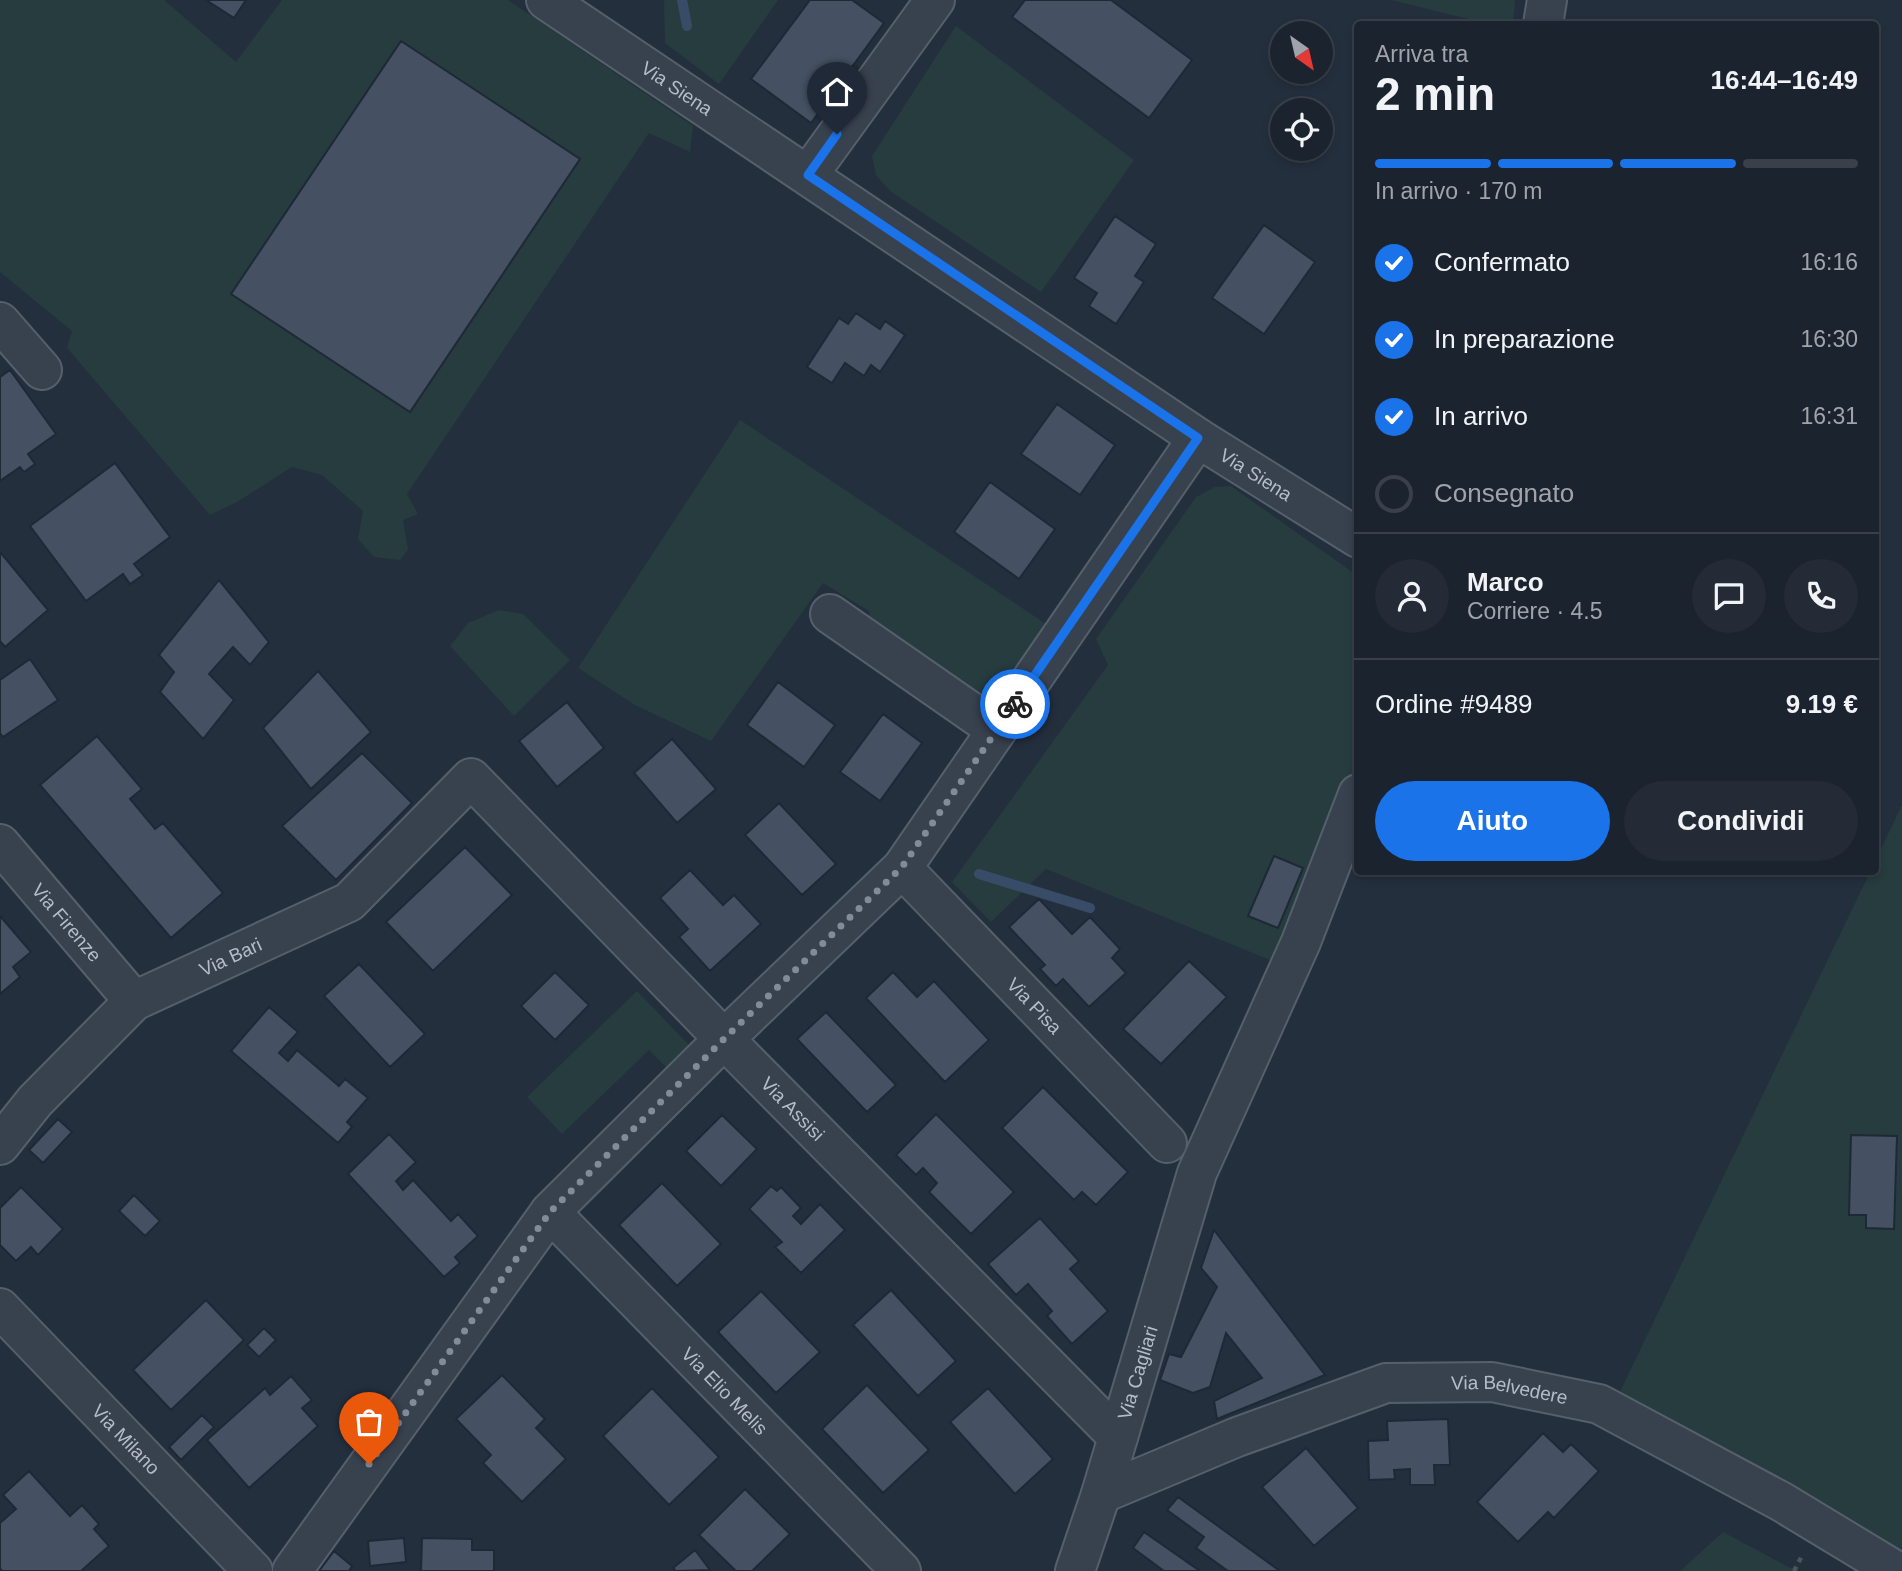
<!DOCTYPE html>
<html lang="it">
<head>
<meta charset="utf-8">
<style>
  :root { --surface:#1b232e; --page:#242b36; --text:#f1f3f6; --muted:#a0a4aa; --line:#39404a; --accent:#1a73e8 }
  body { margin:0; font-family:Arial,sans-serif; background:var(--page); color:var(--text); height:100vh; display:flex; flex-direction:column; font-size:26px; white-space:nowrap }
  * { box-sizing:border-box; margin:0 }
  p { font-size:23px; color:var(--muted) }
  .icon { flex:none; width:38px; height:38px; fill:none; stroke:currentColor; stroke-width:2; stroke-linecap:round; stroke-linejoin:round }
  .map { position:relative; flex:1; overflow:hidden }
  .drawer { position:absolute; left:1354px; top:21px; width:525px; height:854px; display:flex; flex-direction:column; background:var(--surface); border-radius:7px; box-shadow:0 4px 10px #0003,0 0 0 2px var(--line) }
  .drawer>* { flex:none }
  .needle { width:46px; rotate:146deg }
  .fabs { position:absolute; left:1270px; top:21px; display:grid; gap:14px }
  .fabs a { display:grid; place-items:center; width:63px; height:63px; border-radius:50%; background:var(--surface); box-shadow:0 4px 10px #0003,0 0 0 2px var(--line); font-size:35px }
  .pin { position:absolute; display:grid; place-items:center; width:60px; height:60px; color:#fff; margin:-72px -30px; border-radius:50% 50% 50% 0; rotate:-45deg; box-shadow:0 0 7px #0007 }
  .pin .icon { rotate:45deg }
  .courier { position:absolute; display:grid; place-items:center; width:70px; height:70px; margin:-35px; border:5px solid #1a73e8; border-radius:50%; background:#fff; color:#222; box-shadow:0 2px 9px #0007 }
  .headline em { font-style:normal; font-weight:700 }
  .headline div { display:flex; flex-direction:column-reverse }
  .headline { display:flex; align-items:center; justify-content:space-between; height:119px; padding:0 21px }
  h1 { font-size:46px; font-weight:700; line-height:52px }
  .bar { display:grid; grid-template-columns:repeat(4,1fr); gap:10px 7px; align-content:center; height:84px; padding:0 21px }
  .bar i { height:9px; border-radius:5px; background:var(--line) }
  .bar .current { background:var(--accent) }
  .bar p { grid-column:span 4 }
  .line { display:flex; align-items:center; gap:18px; padding:0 21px; border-top:2px solid var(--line) }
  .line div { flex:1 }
  .round { display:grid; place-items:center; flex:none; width:74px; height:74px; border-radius:37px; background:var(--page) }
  ol { padding:0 21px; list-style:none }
  li { display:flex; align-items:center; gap:21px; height:77px }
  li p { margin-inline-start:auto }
  li .icon { padding:7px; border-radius:50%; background:var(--accent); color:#fff; stroke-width:4 }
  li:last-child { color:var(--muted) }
  li i { width:38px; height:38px; border:4px solid var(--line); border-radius:50% }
  .cta { display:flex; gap:14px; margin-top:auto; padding:14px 21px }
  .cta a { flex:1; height:80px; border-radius:42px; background:var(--accent); color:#fff; font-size:28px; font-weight:700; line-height:80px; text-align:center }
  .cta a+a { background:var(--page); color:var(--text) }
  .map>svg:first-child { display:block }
  .green { fill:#263c3f }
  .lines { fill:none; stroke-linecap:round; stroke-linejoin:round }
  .stream { stroke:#394c67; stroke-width:10 }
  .building { fill:#455162; stroke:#1f2835; stroke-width:2 }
  .minor-casing { stroke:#565f6c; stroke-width:42 }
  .path { stroke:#44595c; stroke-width:4.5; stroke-dasharray:5 5; stroke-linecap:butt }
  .minor { stroke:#38414e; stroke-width:38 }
  .done { stroke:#828b98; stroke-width:7; stroke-dasharray:0 12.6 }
  .route { stroke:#1a73e8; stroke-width:9 }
  .labels { text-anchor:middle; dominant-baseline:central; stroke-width:6; stroke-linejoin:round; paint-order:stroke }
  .street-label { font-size:19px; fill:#b4bcc9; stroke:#1d2633 }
</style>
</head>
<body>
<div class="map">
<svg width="1902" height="1571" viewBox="0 0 1902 1571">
  <rect width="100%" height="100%" fill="#242f3e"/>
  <!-- green -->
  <path class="green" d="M0,0h164l72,62 46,-62h226l185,126 -3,26 -41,-19 -242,361 11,20 -15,6 5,30 -8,10 -26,-3 -16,-18 5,-28 -41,-36 -30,-8 -55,35 -27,13 -143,-167 5,-17 -72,-59z
    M664,0h114l-59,84 -54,-41z
    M1391,0h124l-2,24h-24z
    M956,26l178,134 -93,132 -151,-101 -14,-16 -4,-19z
    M740,420l306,204 -56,81 -119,-82 -2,-12 -46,-28 -112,158 -76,-36 -57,-37z
    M1231,486l127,90v181l-44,124 -39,81 -229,-93 -55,53 -39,-40 156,-217 -12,-26 100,-142 19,-10z
    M499,610l24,4 47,46 -56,56 -64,-70 18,-23z
    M1902,805v751l-105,-62 -65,-43 -116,-51 254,-528h6v-13z
    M637,991l52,54 -23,22 -17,-17 -87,84 -35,-37z
    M1723,1532l73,39h-116z"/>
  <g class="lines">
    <!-- stream -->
    <path class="stream" d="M682,0l5,26
      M979,874l111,34"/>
  </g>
  <!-- building -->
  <path class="building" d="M206,0h40l-12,18z
    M810,0h42l32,23 -73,100 -60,-44z
    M1025,0h86l81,60 -43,58 -137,-101z
    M401,41l179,118 -170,253 -179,-118z
    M1115,216l41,28 -21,32 9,6 -28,42 -27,-18 8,-13 -23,-15z
    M1264,225l51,37 -51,72 -52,-36z
    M856,313l24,16 5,-8 20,14 -25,37 -9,-7 -7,11 -19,-13 -13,20 -25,-16 32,-49 9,6z
    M10,370l46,64 -28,20 7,10 -11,8 -4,-5 -20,14v-104z
    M1057,404l58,41 -35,50 -59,-41z
    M115,463l55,74 -36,27 9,11 -13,9 -7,-10 -37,27 -56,-75z
    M990,482l65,47 -36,50 -65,-47z
    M0,552l48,58 -43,37 -5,-6z
    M219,580l50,62 -19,23 -17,-18 -24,27 25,26 -31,39 -43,-47 14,-20 -15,-17z
    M30,659l28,41 -55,37 -3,-4v-53z
    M318,671l53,61 -60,57 -48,-61z
    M778,682l57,43 -31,42 -57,-42z
    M567,702l37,46 -47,39 -38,-46z
    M883,714l39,29 -42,58 -40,-29z
    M97,736l45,53 -12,10 25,30 8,-6 60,70 -52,45 -131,-153z
    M672,739l44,50 -39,34 -43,-50z
    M362,753l50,50 -76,77 -54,-54z
    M779,803l57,61 -34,31 -57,-60z
    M465,847l47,48 -79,76 -47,-49z
    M1274,856l29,12 -25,60 -30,-12z
    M690,870l33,35 11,-10 27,29 -51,47 -31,-34 9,-8 -28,-31z
    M1039,899l33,35 18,-17 30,32 -8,9 14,15 -37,34 -26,-28 -7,7 -16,-17 5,-4 -36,-38z
    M0,916l31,36 -18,15 7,10 -20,17z
    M1189,961l38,36 -66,67 -38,-35z
    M359,964l66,70 -35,33 -66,-71z
    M555,972l34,33 -34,35 -34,-34z
    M893,972l24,25 17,-16 55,59 -44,42 -79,-84z
    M269,1007l29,25 -19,21 9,8 9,-11 42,36 6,-7 23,19 -21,24 5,5 -14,16 -107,-92z
    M826,1012l70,73 -29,27 -70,-73z
    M1043,1087l85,85 -32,33 -14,-13 -8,8 -72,-72z
    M936,1114l78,78 -43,42 -42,-42 8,-9 -14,-15 -7,7 -20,-20z
    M722,1115l35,34 -36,37 -35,-35z
    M58,1119l14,13 -29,31 -14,-13z
    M389,1134l27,28 -20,19 7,9 10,-10 38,41 7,-7 20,22 -23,21 5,6 -16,14 -96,-103z
    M1851,1135l46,1 -3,93 -28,-1v-13h-17z
    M662,1183l59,61 -44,42 -58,-61z
    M771,1186l6,5 4,-4 20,21 -8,8 8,8 19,-20 25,26 -44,43 -26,-26 7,-5 -33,-33z
    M21,1187l42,42 -25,26 -7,-8 -15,14 -16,-16v-37z
    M134,1195l26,26 -15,15 -26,-25z
    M1040,1218l39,43 -9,8 38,42 -36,33 -25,-28 5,-5 -24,-27 -12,11 -28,-31z
    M1214,1230l111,145 -108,44 -3,-18 48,-23 -36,-45 -16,54 -17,6 -33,-13 9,-26 12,3 36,-70 -16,-19z
    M891,1290l65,71 -38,35 -65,-71z
    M761,1291l59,61 -44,41 -58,-61z
    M206,1300l38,40 -73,70 -38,-40z
    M264,1328l12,12 -17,17 -12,-12z
    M502,1375l43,44 -9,9 30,31 -44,43 -39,-39 8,-8 -35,-36z
    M291,1376l21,24 -10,8 16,18 -69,62 -42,-48 58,-52 5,7z
    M867,1385l62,65 -46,43 -61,-64z
    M652,1388l67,69 -50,48 -66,-69z
    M988,1388l65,71 -38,35 -65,-72z
    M202,1415l12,12 -33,33 -12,-13z
    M1448,1419l2,46h-16l1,20h-25v-16l-16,1 1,9 -26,1 -1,-39 20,-1 -1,-19z
    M1543,1433l20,19 8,-8 28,27 -45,47 -6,-6 -30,30 -41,-40z
    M1306,1448l52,60 -44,38 -52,-59z
    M29,1471l41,45 12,-11 17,19 -5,5 15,17 -28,25h-79l-2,-3v-45l16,-14 -13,-14z
    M745,1489l45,45 -38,37h-16l-37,-36z
    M1178,1497l102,74h-52l-32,-23 8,-11 -37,-27z
    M1144,1532l56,39h-36l-31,-23z
    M404,1538l2,24 -36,4 -2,-25z
    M422,1538l50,1v11h22v21h-73z
    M695,1550l15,20 -34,1 -3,-3z
    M334,1551l18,15 -3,5h-30z"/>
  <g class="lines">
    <defs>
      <g id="minor">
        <path id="s1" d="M546,0l652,438 160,100"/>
        <path d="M1543,24l4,-24"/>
        <path d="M808,175l127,-175"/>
        <path d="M0,322l42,48"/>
        <path d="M830,614l167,116"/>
        <path id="s2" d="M0,844l134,157"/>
        <path id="s3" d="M902,868l265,275"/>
        <path id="s4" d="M0,1145l35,-44 99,-100 215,-99 122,-124 253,261 394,398"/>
        <path id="s5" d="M550,1212l351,359"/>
        <path id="s6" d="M0,1308l253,263"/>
        <path id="s7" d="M1101,1494l136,-57 149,-54 106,-1 107,22 183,98 114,69"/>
        <path d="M292,1571l258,-359 174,-173 178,-171 296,-430"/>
        <path id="s8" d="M1075,1571l26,-77 96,-321 104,-231 57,-148"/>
      </g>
    </defs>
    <!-- minor casing -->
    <use href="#minor" class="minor-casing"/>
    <!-- path -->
    <path class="path" d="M1794,1571l8,-15"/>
    <!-- minor -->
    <use href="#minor" class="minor"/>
  </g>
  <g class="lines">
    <!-- done -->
    <path class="done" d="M369,1464l181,-252 174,-173 178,-172 113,-163"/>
    <!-- route -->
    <path class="route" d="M837,134l-29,41 390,263 -183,266"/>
  </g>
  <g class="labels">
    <!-- street labels -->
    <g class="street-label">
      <text stroke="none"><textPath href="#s1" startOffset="158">Via Siena</textPath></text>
      <text stroke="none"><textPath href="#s1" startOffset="854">Via Siena</textPath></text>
      <text stroke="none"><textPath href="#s2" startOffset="103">Via Firenze</textPath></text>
      <text stroke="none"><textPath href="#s4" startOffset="303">Via Bari</textPath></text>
      <text stroke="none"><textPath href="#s3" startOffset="191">Via Pisa</textPath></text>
      <text stroke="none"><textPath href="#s4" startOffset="1069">Via Assisi</textPath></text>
      <text stroke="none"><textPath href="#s8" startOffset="208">Via Cagliari</textPath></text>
      <text stroke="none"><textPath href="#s7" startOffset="430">Via Belvedere</textPath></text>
      <text stroke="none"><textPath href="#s5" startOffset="250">Via Elio Melis</textPath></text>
      <text stroke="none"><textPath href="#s6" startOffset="182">Via Milano</textPath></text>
    </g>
  </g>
</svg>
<div class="fabs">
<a><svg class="needle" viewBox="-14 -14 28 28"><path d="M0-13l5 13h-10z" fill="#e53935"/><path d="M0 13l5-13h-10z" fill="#a0a4aa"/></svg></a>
<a><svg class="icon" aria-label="locate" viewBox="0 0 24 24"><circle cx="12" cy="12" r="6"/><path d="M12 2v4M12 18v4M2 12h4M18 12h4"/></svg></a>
</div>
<div class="pin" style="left:369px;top:1464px;background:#ea580c"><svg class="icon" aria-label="bag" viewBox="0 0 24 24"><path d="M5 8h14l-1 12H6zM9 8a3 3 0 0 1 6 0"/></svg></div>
<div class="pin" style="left:837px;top:134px;background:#1f2937"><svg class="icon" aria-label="home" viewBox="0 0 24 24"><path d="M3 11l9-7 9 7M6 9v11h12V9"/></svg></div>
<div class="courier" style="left:1015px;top:704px"><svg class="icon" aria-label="bike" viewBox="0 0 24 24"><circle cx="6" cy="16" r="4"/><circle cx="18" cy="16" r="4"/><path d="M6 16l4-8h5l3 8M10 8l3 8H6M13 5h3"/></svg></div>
<section class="drawer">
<div class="headline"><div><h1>2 min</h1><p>Arriva tra</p></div><em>16:44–16:49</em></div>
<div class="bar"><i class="current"></i><i class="current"></i><i class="current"></i><i></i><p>In arrivo · 170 m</p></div>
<ol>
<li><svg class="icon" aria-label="check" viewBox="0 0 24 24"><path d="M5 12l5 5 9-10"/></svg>Confermato<p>16:16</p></li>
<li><svg class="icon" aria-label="check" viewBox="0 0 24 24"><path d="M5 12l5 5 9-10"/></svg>In preparazione<p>16:30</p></li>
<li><svg class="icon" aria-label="check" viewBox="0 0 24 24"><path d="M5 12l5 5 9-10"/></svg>In arrivo<p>16:31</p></li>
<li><i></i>Consegnato</li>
</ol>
<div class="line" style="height:126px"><a class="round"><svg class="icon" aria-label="person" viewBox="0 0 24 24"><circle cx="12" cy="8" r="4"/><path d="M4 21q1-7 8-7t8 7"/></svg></a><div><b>Marco</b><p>Corriere · 4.5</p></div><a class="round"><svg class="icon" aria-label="chat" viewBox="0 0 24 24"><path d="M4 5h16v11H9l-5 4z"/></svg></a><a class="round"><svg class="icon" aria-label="phone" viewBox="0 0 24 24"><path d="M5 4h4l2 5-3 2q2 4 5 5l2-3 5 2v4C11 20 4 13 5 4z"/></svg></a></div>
<div class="line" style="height:91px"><div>Ordine #9489</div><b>9.19 €</b></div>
<div class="cta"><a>Aiuto</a><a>Condividi</a></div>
</section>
</div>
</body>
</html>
